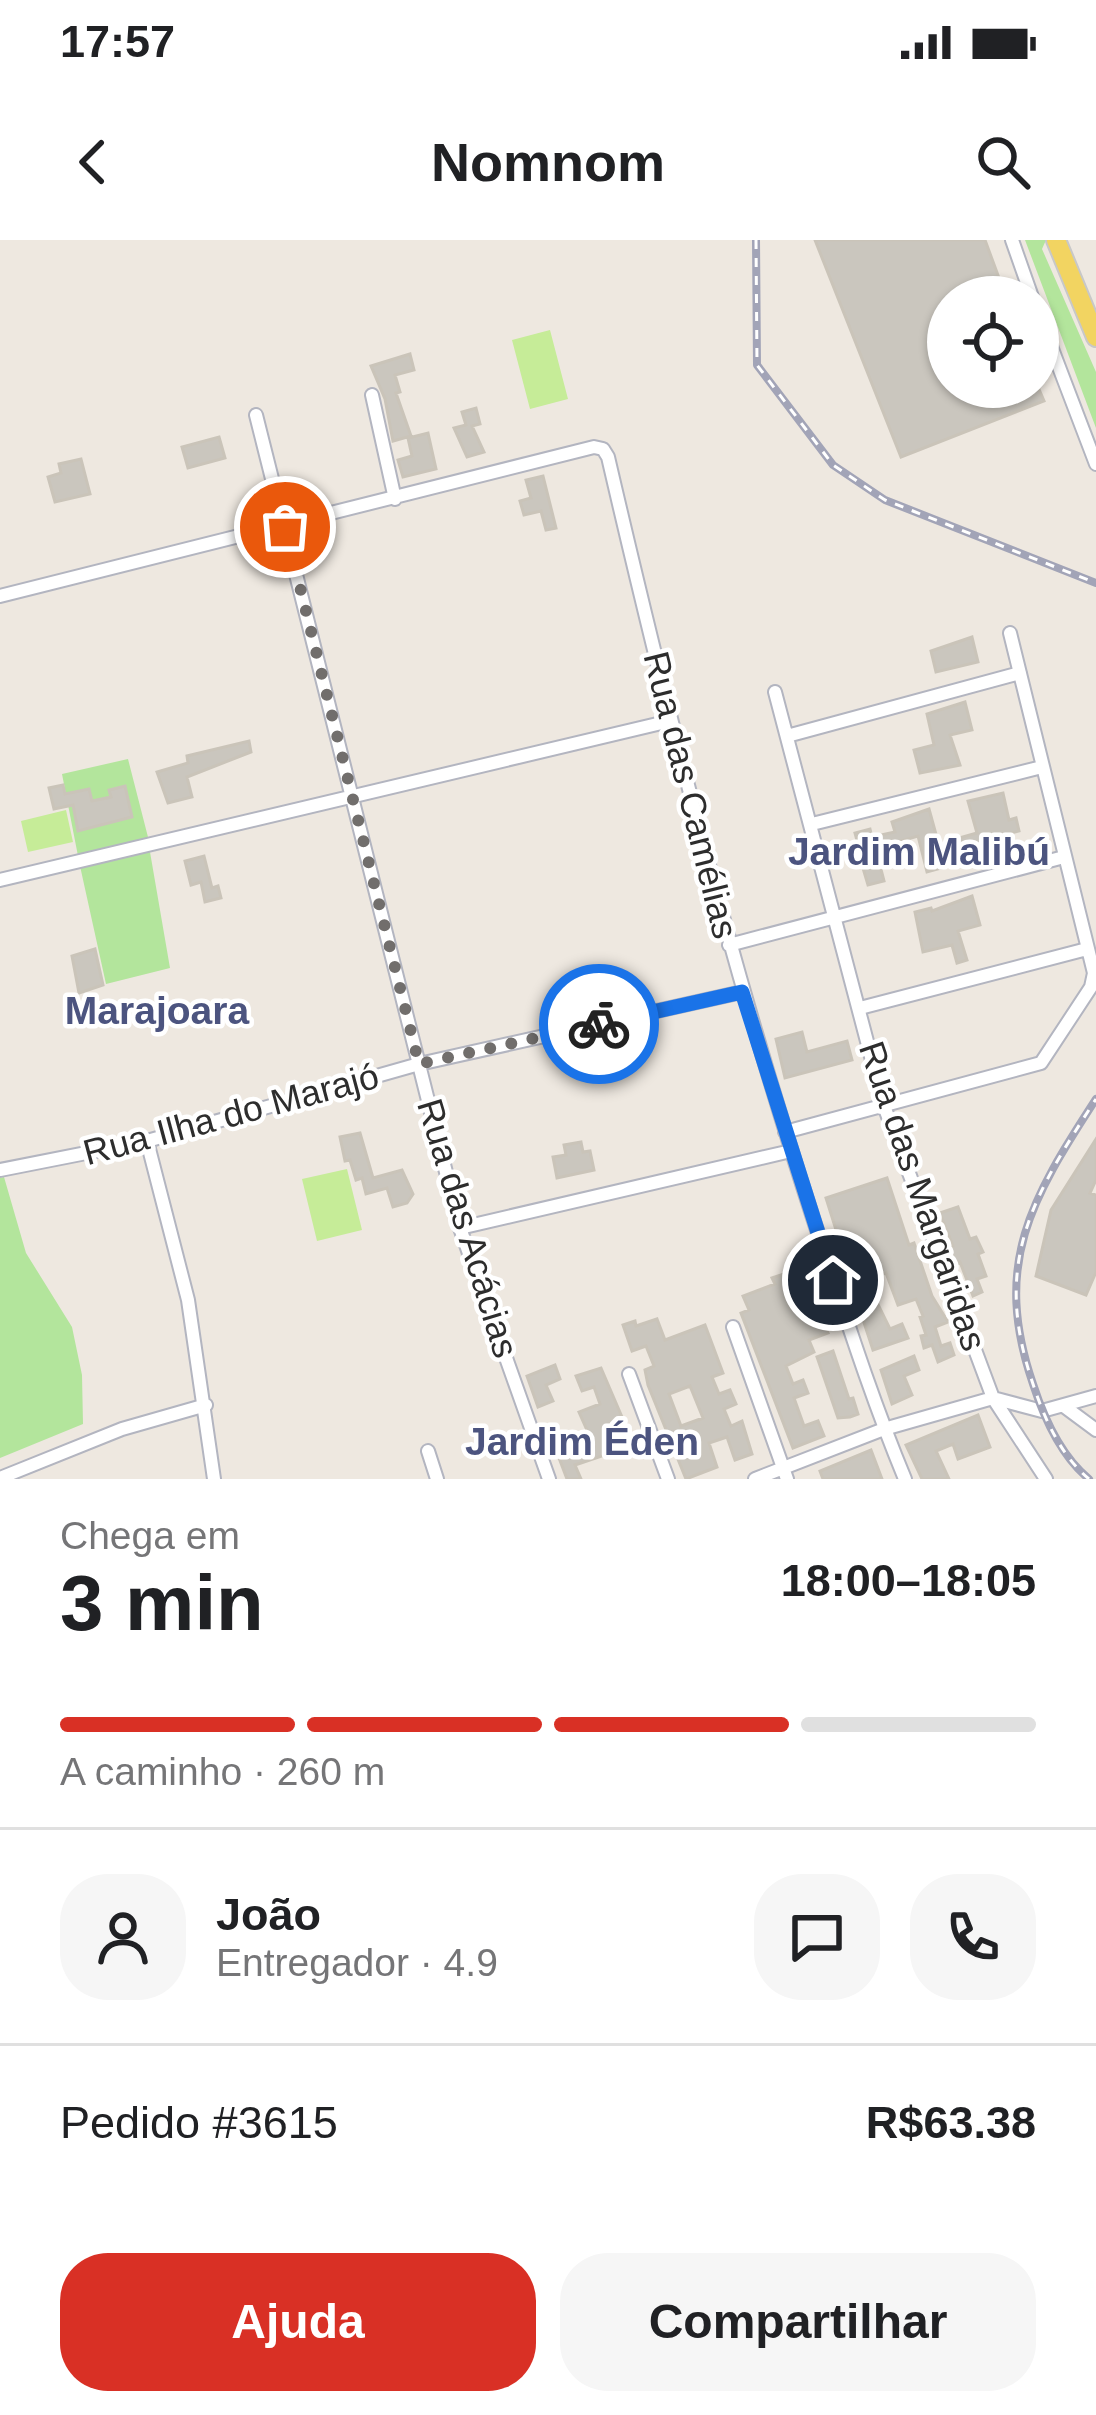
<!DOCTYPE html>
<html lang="pt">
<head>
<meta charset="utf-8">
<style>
  :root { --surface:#fff; --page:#f6f6f6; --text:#202124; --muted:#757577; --line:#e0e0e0; --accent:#d93025 }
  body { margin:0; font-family:Arial,sans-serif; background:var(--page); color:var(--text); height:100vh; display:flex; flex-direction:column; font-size:45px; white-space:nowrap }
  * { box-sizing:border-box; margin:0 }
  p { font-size:39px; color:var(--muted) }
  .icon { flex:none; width:66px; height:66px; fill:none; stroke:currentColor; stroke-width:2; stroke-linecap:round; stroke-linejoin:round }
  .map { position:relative; height:1239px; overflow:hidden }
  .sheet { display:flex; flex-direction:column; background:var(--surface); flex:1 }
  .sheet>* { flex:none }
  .tools { position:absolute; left:927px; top:36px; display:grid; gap:24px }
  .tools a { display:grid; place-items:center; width:132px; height:132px; border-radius:50%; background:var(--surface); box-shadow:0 3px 9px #0004; font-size:60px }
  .pin { position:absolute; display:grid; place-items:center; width:102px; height:102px; color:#fff; margin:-51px; border:6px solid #fff; border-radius:50%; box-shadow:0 3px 12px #0007 }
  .courier { position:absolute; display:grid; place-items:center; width:120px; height:120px; margin:-60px; border:9px solid #1a73e8; border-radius:50%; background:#fff; color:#222; box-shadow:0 3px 15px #0007 }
  .overview em { font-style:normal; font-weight:700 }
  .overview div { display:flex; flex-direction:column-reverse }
  .overview { display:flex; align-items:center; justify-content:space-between; height:204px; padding:0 60px }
  h1 { font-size:78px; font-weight:700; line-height:90px }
  .bar { display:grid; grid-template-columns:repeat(4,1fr); gap:18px 12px; align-content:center; height:144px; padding:0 60px }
  .bar i { height:15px; border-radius:9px; background:var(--line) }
  .bar .selected { background:var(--accent) }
  .bar p { grid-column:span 4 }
  .line { display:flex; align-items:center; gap:30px; padding:0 60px; border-top:3px solid var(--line) }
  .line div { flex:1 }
  .round { display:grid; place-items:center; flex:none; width:126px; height:126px; border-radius:48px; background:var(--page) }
  .action { display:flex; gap:24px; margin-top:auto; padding:24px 60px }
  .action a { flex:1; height:138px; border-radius:48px; background:var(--accent); color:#fff; font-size:48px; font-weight:700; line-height:138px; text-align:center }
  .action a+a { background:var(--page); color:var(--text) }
  .status { display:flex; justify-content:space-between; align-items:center; height:84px; padding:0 60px; background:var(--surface); direction:ltr }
  .status svg { height:33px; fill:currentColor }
  header { display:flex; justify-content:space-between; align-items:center; height:156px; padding:0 60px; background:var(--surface); font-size:54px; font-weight:700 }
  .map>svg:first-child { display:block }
  .green { fill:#b3e59c }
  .pitch { fill:#c6ec98 }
  .building { fill:#cac6be; stroke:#cac4b9; stroke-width:3; fill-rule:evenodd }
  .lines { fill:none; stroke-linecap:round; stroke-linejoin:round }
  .minor-casing { stroke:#b3b5c0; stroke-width:16 }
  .primary-casing { stroke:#c8c8c8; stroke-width:22 }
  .minor { stroke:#fff; stroke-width:12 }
  .primary { stroke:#f2d461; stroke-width:18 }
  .rail-casing { stroke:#a2a4b7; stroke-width:8 }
  .rail { stroke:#fff; stroke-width:3; stroke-dasharray:9; stroke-linecap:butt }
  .done { stroke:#716e6c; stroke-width:12; stroke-dasharray:0 21.6 }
  .route { stroke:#1a73e8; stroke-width:15 }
  .labels { text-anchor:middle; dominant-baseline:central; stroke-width:9; stroke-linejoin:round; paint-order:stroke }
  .street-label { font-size:36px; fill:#2d2d2d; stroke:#fff }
  .neighbourhood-label { font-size:39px; font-weight:bold; fill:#4c547f; stroke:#fff }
</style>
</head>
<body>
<div class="status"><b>17:57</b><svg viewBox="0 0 49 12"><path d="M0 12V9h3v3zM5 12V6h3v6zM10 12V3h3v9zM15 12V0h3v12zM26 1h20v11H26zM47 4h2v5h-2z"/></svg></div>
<header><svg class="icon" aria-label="back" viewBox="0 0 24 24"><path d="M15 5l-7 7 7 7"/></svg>Nomnom<svg class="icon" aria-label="search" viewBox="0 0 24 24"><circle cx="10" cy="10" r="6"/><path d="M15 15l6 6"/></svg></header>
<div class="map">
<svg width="1096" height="1239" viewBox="0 0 1096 1239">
  <rect width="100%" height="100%" fill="#eee8e0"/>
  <!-- green -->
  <path class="green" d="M1025,0h21l-4,9 54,123v56z
    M128,519l21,82 -71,15 -16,-82z
    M150,612l20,116 -64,16 -26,-118z
    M4,937l22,76 46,74 10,48 1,49 -83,34v-280z"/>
  <!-- pitch -->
  <path class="pitch" d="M550,90l18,69 -38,10 -18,-69z
    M66,570l7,32 -45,10 -7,-31z
    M347,929l15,61 -45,11 -15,-62z"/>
  <!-- building -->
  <path class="building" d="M815,0h170l21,57h-58v90h90l6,14 -143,56z
    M410,114l4,16 -19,5 5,17 -4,1 15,43 -18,5 -8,-42 -14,-33z
    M476,168l4,16 -8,2 12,26 -17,5 -13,-29 12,-3 -4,-13z
    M428,193l8,36 -33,8 -5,-17 14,-4 -4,-18z
    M219,197l6,21 -37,10 -6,-21z
    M81,219l9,35 -35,8 -7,-25 13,-4 -2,-9z
    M543,236l13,52 -10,2 -5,-19 -17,4 -4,-14 11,-3 -5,-18z
    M972,397l6,25 -42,10 -5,-21z
    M965,462l7,28 -22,5 10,30 -40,8 -6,-23 20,-5 -7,-31z
    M249,501l2,11 -64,25 5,20 -24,6 -11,-31 31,-9 -1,-7z
    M63,545l2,9 24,-5 3,12 19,-4 -2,-7 16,-4 7,31 -54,14 -5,-26 -19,4 -5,-21z
    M1003,553l6,27 7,-2 3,13 -20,5 4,16 -38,9 -6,-23 18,-5 -9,-32z
    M929,569l16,58 -18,5 -9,-36 -21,6 1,6 -21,6 7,27 -16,4 -8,-27 -7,2 -4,-14 9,-2 -3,-11 15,-4 2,8 23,-5 -3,-10z
    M204,616l8,32 6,-2 3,12 -16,4 -4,-20 -10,3 -6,-24z
    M972,656l8,29 -22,6 9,29 -10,3 -5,-18 -29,7 -8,-40 16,-4 1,3z
    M95,709l8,36 -24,8 -7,-37z
    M802,792l5,20 40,-11 5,19 -67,18 -9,-39z
    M360,893l13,45 29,-8 11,24 -6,9 -14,4 -6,-19 -21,6 -4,-16 -6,2 -6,-20 -5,1 -5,-24z
    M1096,899v41l-6,13 6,2v77l-10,23 -50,-19 15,-66z
    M581,902l2,10 7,-1 4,19 -37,8 -4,-21 13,-2 -2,-10z
    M887,938l22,67 5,-2 18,53 16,26 -13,5 6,19 9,-3 4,12 -16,7 -6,-17 -8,3 -3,-12 5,-1 -6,-18 3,-1 -7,-17 -18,6 -12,-32 -20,7 24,49 12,-5 6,14 -35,12 -17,-52 -5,2 -3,-11 3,-1 -6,-18 3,-2 -22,-70z
    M958,967l12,32 6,-2 7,15 -5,2 8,22 -9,3 5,13 -9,4 -13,-34 -5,2 -6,-16 4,-2 -13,-33z
    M793,1031l10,17 7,-3 5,12 -5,2 18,34 -19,7 5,12 -28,14 7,18 10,-4 5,13 -14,5 10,28 14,-5 6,15 -31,12 -52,-135 8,-3 -6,-14 32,-12 -3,-6z
    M657,1079l8,21 40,-15 18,48 -11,4 7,17 11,-4 6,14 -12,5 7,17 11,-5 10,33 -17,6 -8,-23 -18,6 8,24 -31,12 -38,-94 -3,-15 9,-4 -8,-20 -14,5 -9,-26 12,-4 1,5zM690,1146l13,32 -22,8 -12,-32z
    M833,1111l16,48 4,-1 5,16 -8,3 -12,1 -21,-61z
    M914,1116l5,14 -15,6 8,19 -20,9 -11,-34z
    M555,1125l5,14 -14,6 7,16 -15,6 -11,-31z
    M601,1128l33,77 -59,20 6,14h-14l-8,-21 35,-12 -15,-34 21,-8 -6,-17 -12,4 -6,-15z
    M978,1175l12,32 -32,12 -5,-15 -17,7 13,28h-27l-16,-34z
    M871,1210l11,29h-59l-3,-8z"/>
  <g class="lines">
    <defs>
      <path id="minor" d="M1012,0l20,57
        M1038,72l58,152
        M372,155l23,104
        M256,175l204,813 89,251
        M0,356l594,-149 9,2 5,8c60,258 124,513 206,764 29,87 56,174 91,258
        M775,452l109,414 109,292 53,81
        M787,496l233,-63
        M812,584l230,-57
        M0,640l670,-159
        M729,705l335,-88
        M860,768l227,-59
        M785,892l256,-69 50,-76 3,-14 -84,-340
        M147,901l41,159 26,179
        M0,930l147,-29 272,-77 323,-72
        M460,988l331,-77
        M733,1087l54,152
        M629,1134l39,105
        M993,1158l49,13 54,-15
        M1065,1167l31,23
        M428,1211l9,28
        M0,1238l122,-49 84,-24
        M755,1239l129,-50 109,-31"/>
      <path id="primary" d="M1056,0l40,97"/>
    </defs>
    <!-- minor casing -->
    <use href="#minor" class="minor-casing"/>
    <!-- primary casing -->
    <use href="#primary" class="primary-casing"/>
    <!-- minor -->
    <use href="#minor" class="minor"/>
    <!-- primary -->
    <use href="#primary" class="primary"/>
    <defs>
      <path id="rail" d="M756,0l1,125 76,100 52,35 211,83
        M1089,1239c-28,-23 -45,-61 -56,-95 -41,-120 -2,-185 63,-285"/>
    </defs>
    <!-- rail casing -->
    <use href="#rail" class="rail-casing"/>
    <!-- rail -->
    <use href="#rail" class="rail"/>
  </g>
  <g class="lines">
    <!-- done -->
    <path class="done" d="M285,287l134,537 180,-40"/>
    <!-- route -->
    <path class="route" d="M599,784l143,-32 91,288"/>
  </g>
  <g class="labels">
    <!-- street labels -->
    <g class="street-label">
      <text transform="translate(691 555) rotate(76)">Rua das Camélias</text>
      <text transform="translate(231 874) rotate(-15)">Rua Ilha do Marajó</text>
      <text transform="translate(923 956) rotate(71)">Rua das Margaridas</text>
      <text transform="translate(468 988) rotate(73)">Rua das Acácias</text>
    </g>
    <!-- neighbourhood labels -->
    <g class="neighbourhood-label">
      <text x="919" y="611">Jardim Malibú</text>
      <text x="157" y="770">Marajoara</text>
      <text x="582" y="1201">Jardim Éden</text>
    </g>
  </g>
</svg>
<div class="tools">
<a><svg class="icon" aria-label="locate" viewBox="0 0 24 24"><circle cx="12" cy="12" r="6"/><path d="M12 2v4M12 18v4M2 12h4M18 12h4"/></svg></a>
</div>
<div class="pin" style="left:285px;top:287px;background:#ea580c"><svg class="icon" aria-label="bag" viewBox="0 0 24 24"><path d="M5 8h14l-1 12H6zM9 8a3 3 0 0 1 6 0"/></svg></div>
<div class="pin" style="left:833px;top:1040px;background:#1f2937"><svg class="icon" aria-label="home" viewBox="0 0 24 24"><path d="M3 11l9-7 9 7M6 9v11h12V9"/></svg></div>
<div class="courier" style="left:599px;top:784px"><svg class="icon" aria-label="bike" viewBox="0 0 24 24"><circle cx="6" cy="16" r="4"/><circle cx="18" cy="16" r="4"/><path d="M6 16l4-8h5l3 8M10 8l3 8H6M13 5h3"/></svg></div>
</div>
<section class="sheet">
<div class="overview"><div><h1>3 min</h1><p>Chega em</p></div><em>18:00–18:05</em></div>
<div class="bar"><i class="selected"></i><i class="selected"></i><i class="selected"></i><i></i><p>A caminho · 260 m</p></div>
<div class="line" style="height:216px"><a class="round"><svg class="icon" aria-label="person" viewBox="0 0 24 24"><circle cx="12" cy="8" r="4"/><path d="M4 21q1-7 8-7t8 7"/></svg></a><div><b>João</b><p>Entregador · 4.9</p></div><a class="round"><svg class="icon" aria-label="chat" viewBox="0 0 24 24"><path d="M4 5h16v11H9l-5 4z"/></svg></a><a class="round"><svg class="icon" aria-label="phone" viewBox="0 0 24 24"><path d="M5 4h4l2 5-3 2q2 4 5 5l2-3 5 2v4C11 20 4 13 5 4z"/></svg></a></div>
<div class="line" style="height:156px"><div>Pedido #3615</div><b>R$63.38</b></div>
<div class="action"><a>Ajuda</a><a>Compartilhar</a></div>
</section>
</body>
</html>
